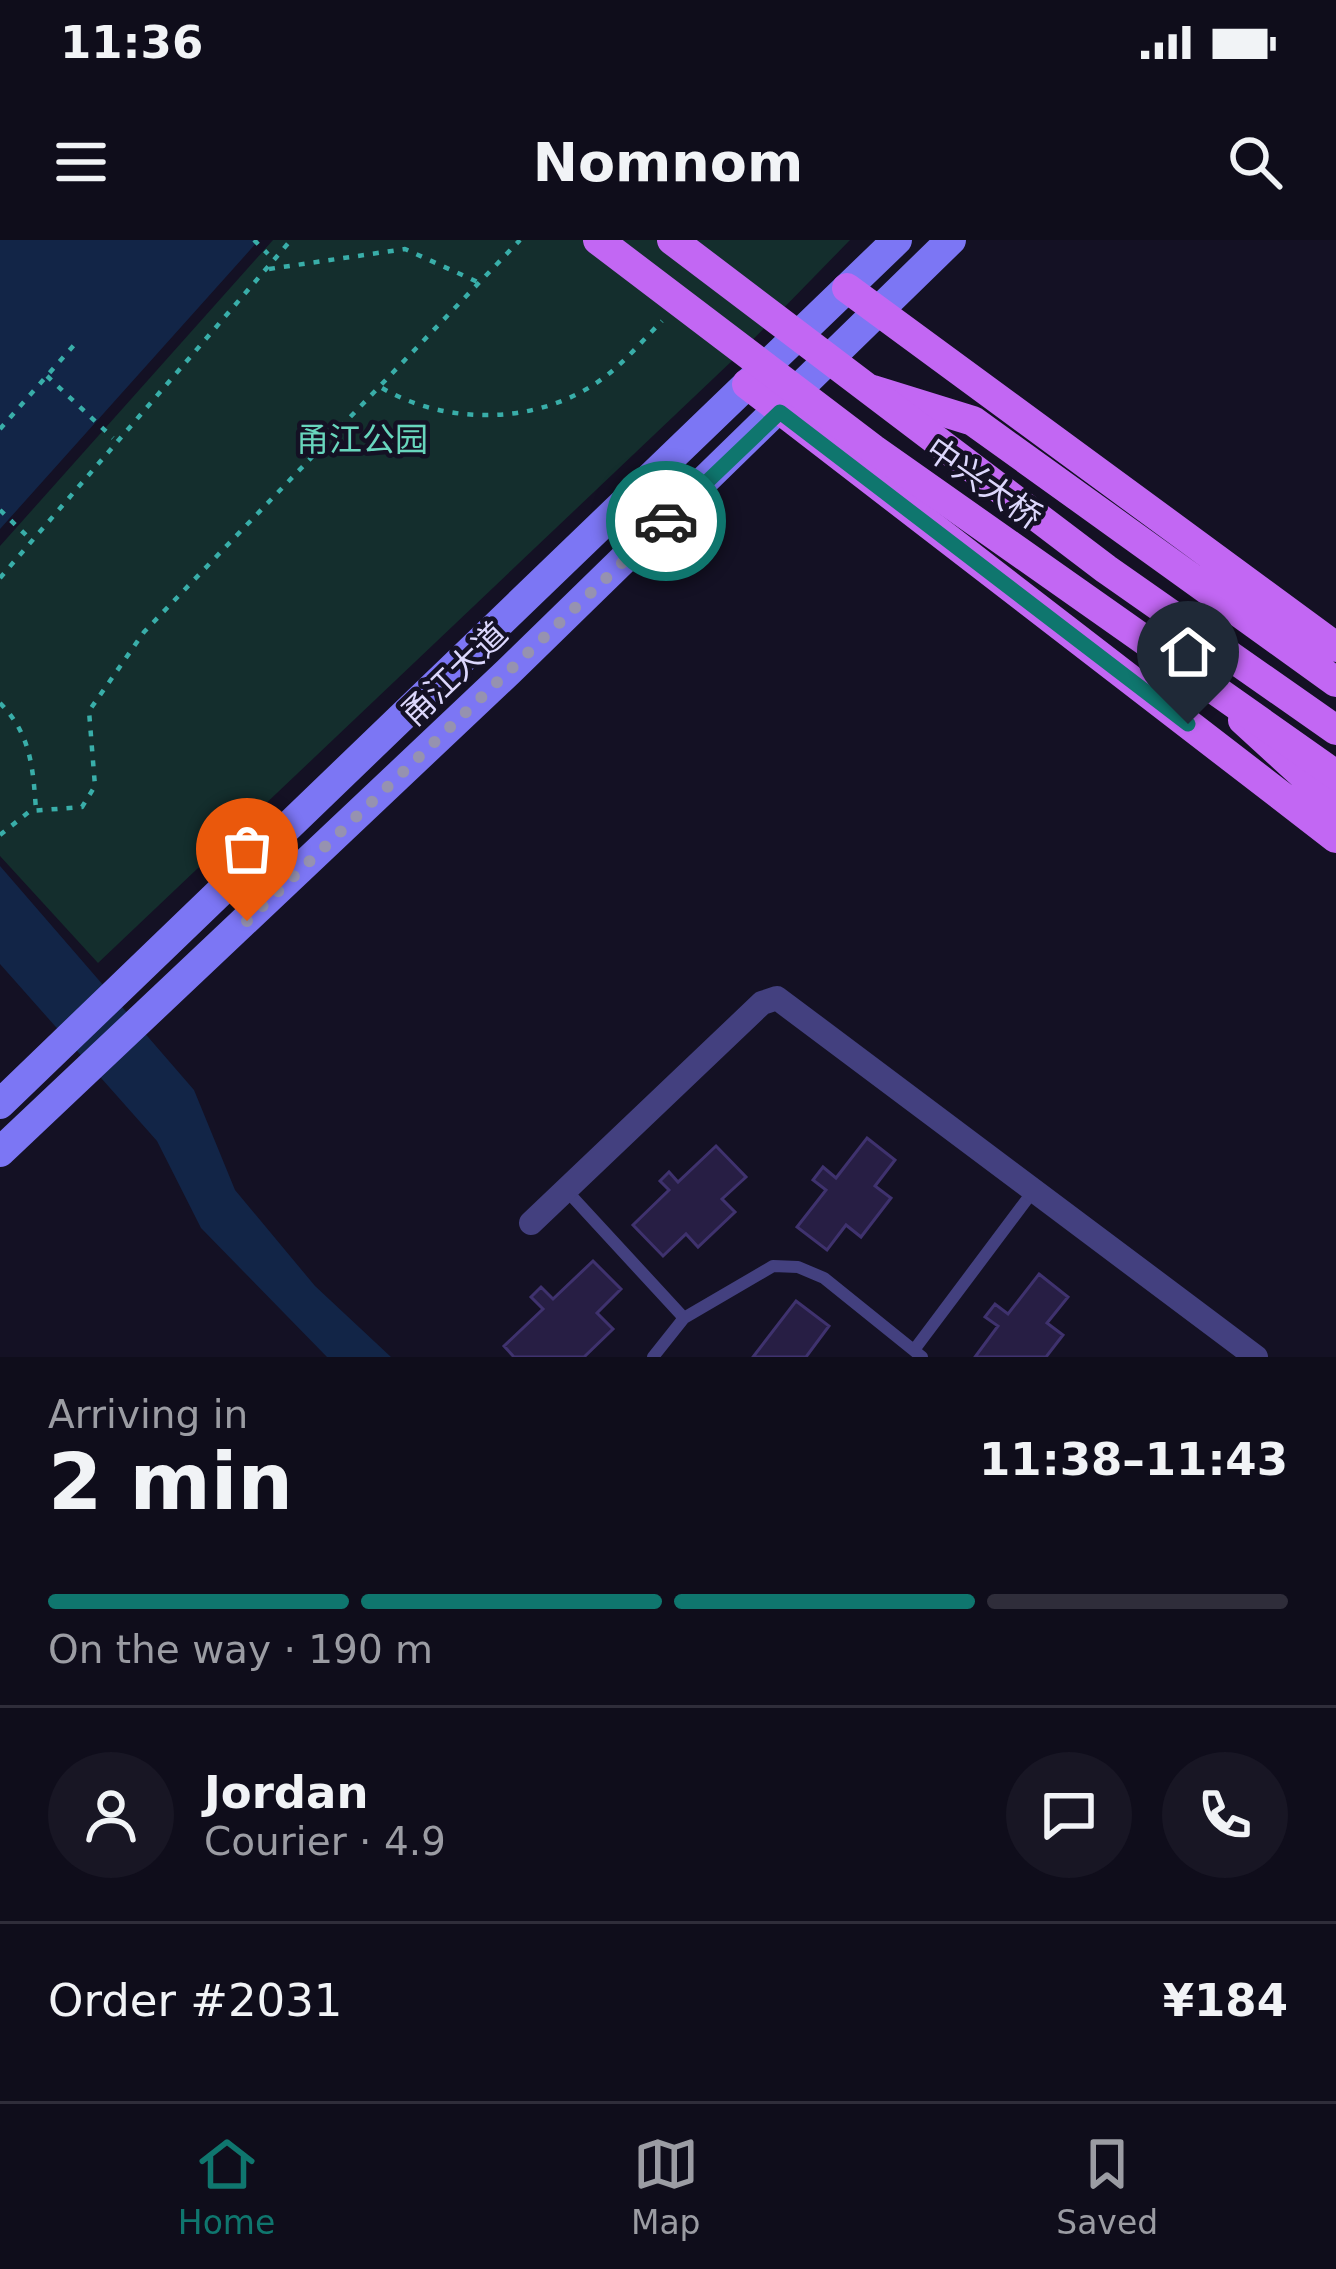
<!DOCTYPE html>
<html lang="en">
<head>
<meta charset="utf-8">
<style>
  :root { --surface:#0f0d1b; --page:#181624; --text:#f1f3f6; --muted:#9b9ca3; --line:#2f2d3a; --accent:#0f766e }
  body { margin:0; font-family:"DejaVu Sans","Noto Sans SC",sans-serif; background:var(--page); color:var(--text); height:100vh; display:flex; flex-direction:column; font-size:45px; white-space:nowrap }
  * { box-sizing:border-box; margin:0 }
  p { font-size:39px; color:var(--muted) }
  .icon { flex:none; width:66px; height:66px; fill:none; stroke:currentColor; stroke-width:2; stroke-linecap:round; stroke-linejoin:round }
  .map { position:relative; height:1117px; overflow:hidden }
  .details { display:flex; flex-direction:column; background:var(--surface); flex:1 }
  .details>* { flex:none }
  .pin { position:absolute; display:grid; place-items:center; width:102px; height:102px; color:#fff; margin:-123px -51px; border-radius:50% 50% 50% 0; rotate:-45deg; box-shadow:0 0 12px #0007 }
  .pin .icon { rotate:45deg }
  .courier { position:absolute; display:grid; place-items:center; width:120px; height:120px; margin:-60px; border:9px solid #0f766e; border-radius:50%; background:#fff; color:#222; box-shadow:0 3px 15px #0007 }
  .headline em { font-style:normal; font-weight:600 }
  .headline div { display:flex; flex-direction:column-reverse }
  .headline { display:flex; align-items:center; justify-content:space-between; height:204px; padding:0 48px }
  h1 { font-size:78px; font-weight:600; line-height:90px }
  .bar { display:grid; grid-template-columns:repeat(4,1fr); gap:18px 12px; align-content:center; height:144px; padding:0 48px }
  .bar i { height:15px; border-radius:9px; background:var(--line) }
  .bar .on { background:var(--accent) }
  .bar p { grid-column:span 4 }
  .line { display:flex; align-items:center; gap:30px; padding:0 48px; border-top:3px solid var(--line) }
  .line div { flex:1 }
  .round { display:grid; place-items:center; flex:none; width:126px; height:126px; border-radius:63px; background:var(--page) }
  .status { display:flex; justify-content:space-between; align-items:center; height:84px; padding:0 60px; background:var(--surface); direction:ltr }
  .status svg { height:33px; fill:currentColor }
  header { display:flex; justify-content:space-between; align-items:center; height:156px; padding:0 48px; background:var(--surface); font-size:54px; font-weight:600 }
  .tabs { display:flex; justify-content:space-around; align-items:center; height:168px; border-top:3px solid var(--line); background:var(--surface); font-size:33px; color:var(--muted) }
  .tabs a { display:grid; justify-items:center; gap:6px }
  .tabs .on { color:var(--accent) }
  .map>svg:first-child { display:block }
  .green { fill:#142e2d }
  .water { fill:#122547 }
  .building { fill:#271e44; stroke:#3f326e; stroke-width:3 }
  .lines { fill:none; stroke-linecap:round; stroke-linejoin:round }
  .path { stroke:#39aea9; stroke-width:4.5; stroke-dasharray:6 9; stroke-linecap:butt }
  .service { stroke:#43407f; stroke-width:12 }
  .minor { stroke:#43407f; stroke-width:24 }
  .secondary { stroke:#7c76f4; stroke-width:30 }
  .primary { stroke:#c267f3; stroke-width:30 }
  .primary-bridge { stroke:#c267f3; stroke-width:30 }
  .done { stroke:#9692b0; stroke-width:12; stroke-dasharray:0 21.6 }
  .route { stroke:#0f766e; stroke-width:15 }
  .labels { text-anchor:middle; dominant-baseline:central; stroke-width:9; stroke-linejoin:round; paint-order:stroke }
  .park-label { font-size:33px; fill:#68d6bd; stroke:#141124 }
  .street-label { font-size:33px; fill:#dcd7fc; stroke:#141124 }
</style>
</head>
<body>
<div class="status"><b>11:36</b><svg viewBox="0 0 49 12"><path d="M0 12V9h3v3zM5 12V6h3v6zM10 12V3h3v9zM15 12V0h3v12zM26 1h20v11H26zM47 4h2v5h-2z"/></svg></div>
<header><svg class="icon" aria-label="menu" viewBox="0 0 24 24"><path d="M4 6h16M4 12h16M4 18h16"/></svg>Nomnom<svg class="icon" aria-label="search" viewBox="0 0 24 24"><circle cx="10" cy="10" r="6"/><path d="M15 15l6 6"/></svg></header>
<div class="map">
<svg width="1336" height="1117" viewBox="0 0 1336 1117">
  <rect width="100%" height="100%" fill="#141124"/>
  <!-- green -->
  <path class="green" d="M273,0h577l-115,118 -637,605 -98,-107v-310z"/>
  <!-- water -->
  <path class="water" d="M0,0h259l-259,289z
    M0,626l194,224 41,100 80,96 76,71h-64l-126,-129 -44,-87 -157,-177z"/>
  <!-- building -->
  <path class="building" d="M867,898l28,22 -20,26 16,12 -30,39 -15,-12 -19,25 -30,-23 29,-37 -13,-10 10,-13 13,11z
    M716,906l30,31 -24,22 13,13 -37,35 -12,-13 -23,22 -30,-31 36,-35 -9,-9 9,-9 9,10z
    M593,1021l28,28 -24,24 16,16 -29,28h-70l-10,-11 39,-37 -12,-12 10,-10 12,12z
    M1039,1034l29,23 -21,26 16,12 -17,22h-71l23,-31 -13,-9 10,-13 13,10z
    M796,1061l33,25 -23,31h-53z"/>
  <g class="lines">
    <!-- path -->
    <path class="path" d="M254,0l14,14
      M269,29l136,-20 77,35
      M47,136l66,62
      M382,148c65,38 157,37 220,-9 22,-16 41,-39 60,-58
      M0,189l74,-84
      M0,270l27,26
      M0,338l291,-338
      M0,463c31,31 33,65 36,107
      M0,595l30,-24 52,-4 13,-21 -6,-75 55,-79 376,-392"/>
    <!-- service -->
    <path class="service" d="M566,950l118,128
      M914,1110l120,-160
      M653,1117l31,-39 89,-52 25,1 26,11 98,79"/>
    <!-- minor -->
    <path class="minor" d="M531,983l231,-220 15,-5 479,359"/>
    <!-- secondary -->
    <path class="secondary" d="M0,864l897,-864
      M0,912l508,-480 443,-432"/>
    <!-- primary -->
    <path class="primary" d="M847,48l489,359
      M747,144l589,454
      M873,150l100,31 363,261
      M1243,480l93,85"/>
    <!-- primary-bridge -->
    <path class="primary-bridge" d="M598,0l275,209 463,326
      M672,0l434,329 230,161"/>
  </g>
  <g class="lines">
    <!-- done -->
    <path class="done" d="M247,681l419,-400"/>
    <!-- route -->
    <path class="route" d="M666,281l114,-109 408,312"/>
  </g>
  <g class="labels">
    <!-- park labels -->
    <g class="park-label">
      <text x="362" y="199">甬江公园</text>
    </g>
    <!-- street labels -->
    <g class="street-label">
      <text transform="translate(984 243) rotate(35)">中兴大桥</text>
      <text transform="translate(454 434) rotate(-44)">甬江大道</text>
    </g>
  </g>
</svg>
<div class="pin" style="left:247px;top:681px;background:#ea580c"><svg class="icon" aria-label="bag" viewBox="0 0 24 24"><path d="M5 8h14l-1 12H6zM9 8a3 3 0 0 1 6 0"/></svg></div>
<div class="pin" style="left:1188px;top:484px;background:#1f2937"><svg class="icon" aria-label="home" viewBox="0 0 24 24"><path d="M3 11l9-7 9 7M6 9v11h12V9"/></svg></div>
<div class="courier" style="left:666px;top:281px"><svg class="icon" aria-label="car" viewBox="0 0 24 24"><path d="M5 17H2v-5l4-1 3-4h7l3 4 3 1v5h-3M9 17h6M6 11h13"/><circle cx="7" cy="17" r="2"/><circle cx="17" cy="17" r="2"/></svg></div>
</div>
<section class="details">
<div class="headline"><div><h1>2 min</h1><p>Arriving in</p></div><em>11:38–11:43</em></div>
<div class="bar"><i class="on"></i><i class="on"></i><i class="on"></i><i></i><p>On the way · 190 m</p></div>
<div class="line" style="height:216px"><a class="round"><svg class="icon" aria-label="person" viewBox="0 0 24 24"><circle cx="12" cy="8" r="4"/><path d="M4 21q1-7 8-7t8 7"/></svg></a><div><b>Jordan</b><p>Courier · 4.9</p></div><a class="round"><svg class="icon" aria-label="chat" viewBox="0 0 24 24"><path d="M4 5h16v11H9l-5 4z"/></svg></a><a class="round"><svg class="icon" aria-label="phone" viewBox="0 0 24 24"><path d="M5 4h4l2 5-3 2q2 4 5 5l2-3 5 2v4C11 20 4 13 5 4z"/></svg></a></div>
<div class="line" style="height:156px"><div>Order #2031</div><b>¥184</b></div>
</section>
<nav class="tabs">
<a class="on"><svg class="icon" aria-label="home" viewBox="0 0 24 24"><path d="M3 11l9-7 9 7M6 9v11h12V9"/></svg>Home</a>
<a><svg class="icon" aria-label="map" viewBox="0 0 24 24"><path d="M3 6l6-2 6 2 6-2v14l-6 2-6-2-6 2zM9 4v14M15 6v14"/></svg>Map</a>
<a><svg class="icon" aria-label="saved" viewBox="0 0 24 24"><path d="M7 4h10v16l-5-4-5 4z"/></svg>Saved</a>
</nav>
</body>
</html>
